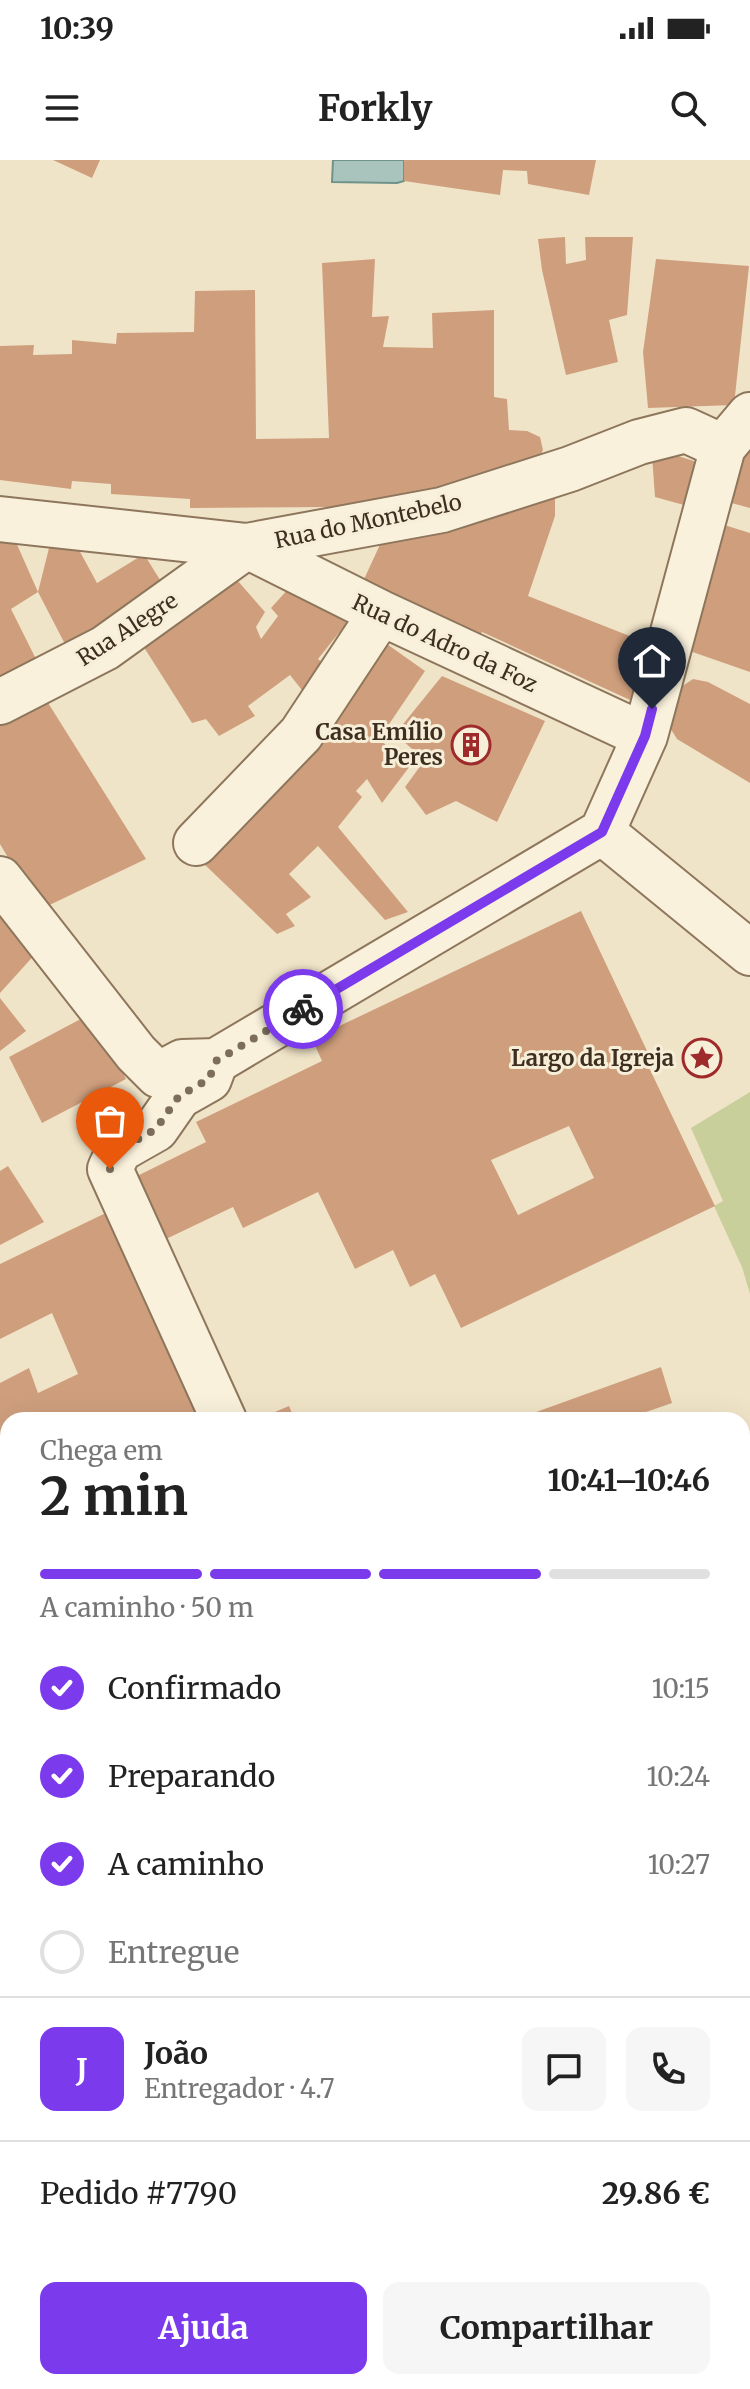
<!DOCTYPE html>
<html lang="pt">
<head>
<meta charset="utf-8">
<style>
  :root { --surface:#fff; --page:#f6f6f6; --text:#222; --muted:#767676; --line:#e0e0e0; --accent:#7c3aed }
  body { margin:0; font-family:Merriweather,serif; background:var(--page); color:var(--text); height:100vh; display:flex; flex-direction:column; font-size:30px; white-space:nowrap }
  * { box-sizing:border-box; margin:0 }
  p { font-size:26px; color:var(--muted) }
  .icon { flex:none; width:44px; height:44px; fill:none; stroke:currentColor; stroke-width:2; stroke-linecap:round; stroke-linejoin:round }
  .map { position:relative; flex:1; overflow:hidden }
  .drawer { position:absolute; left:0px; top:1252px; width:750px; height:978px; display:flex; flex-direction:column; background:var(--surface); border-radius:24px 24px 0 0; box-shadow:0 8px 32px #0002 }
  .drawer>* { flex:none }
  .pin { position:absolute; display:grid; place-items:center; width:68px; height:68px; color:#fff; margin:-82px -34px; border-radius:50% 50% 50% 0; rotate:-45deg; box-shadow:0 0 8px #0007 }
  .pin .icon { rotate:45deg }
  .courier { position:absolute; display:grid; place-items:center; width:80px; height:80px; margin:-40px; border:6px solid #7c3aed; border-radius:50%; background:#fff; color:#222; box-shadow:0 2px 10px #0007 }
  .head em { font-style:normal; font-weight:700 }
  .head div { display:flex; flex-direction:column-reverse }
  .head { display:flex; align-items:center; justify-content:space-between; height:136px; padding:0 40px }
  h1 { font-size:52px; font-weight:700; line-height:60px }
  .bar { display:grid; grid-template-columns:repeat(4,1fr); gap:12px 8px; align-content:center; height:96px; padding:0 40px }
  .bar i { height:10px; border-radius:6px; background:var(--line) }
  .bar .on { background:var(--accent) }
  .bar p { grid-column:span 4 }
  .line { display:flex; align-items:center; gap:20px; padding:0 40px; border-top:2px solid var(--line) }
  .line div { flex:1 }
  .round { display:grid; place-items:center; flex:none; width:84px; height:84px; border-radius:16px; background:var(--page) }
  ol { padding:0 40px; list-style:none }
  li { display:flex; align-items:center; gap:24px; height:88px }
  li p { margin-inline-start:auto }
  li .icon { padding:8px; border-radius:50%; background:var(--accent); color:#fff; stroke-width:4 }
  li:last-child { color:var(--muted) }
  li i { width:44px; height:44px; border:4px solid var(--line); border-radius:50% }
  .cta { display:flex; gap:16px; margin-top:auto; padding:16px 40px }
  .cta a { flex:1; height:92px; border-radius:16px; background:var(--accent); color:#fff; font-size:32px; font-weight:700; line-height:92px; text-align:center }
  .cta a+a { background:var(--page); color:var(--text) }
  .status { display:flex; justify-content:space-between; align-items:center; height:56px; padding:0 40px; background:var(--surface); direction:ltr }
  .status svg { height:22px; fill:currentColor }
  header { display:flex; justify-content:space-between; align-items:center; height:104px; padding:0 40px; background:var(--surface); font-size:36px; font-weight:700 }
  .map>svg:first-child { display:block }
  .green { fill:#c9cf9b }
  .water { fill:#a9c4bc; stroke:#6f938a; stroke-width:2 }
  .building { fill:#cf9f7d; fill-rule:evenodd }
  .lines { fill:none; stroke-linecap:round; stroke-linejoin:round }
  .minor-casing { stroke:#8d765c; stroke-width:48 }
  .minor { stroke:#faf1dc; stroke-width:44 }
  .done { stroke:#7c6e5b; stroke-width:8; stroke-dasharray:0 14.4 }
  .route { stroke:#7c3aed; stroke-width:10 }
  .labels { text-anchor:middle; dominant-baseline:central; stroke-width:6; stroke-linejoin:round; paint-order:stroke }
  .street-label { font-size:22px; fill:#3d2e20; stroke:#f7eed8 }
  .poi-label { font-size:22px; font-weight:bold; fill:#3d2e20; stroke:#f7eed8; text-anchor:end }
</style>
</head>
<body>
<div class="status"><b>10:39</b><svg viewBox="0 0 49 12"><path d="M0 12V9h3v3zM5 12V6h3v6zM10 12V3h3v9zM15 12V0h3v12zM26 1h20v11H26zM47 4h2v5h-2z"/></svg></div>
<header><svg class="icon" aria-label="menu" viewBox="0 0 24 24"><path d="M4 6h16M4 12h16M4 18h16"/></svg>Forkly<svg class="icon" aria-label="search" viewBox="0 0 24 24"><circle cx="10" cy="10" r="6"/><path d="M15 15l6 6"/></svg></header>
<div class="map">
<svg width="750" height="2229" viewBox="0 0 750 2229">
  <rect width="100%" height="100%" fill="#f0e4c8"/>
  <!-- green -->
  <path class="green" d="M750,932v202l-8,-27 -28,-61 9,-5 -32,-73z"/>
  <!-- water -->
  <path class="water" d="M333,0h71v21l-7,2 -65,-1z"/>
  <!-- building -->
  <path class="building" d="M53,0h47l-8,18z
    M404,0h192l-7,35 -61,-11 -1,-13 -24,-1 -3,25 -96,-14z
    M565,77l1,27 20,-4 -1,-23h48l-6,78 -18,5 9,42 -52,13 -24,-105 -4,-31z
    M375,99l-3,58 17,-1 -6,31 50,1 -1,-35 62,-3v87l13,2 2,31 18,1 13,6 3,13 -4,9 -153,45 -55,3 -141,1v-9l-79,-5v-10l-39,-3 -1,8 -71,-9v-134l34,-1 -1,10 39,-1v-14l44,4 1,-11 77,-1 1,-41 60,-1 1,149 73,-1 -7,-175z
    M656,99l93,7 -15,139 -86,3 -5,-56z
    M750,268v80l-26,-7z
    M675,295l19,6v14l-10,30 -29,-8 -3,-41z
    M555,324v32l-27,80 122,48 -20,56 -148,-68 -5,8 -118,-50 25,-54z
    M721,364l29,9v139l-69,-24z
    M0,379l15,1 23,52 -27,17 28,56 -39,22z
    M50,384l28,4 19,35 47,-29 21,34 -100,56 -27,-52z
    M231,413l34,39 -9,15 5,12 17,-23 -7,-8 27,-30 52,41 -32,40 17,14 -22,31 -23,-29 -42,31 7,10 -36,20 -13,-17 -14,4 -52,-82z
    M377,477l48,34 -46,68 31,27 -28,37 -15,-24 -11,12 6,6 -24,30 70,85 -23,8 -67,-74 -29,28 22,23 -25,17 9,12 -18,8 -74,-71z
    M442,516l103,45 -48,101 -41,-21 -30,14 -21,-28 16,-22 -5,-3 3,-7 -24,-21z
    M693,519l15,3 42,22v79l-73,-44 -10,-16 11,-34z
    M45,538l101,161 -107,51 -39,-66v-118z
    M0,751l38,40 -38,42z
    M581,751l68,144 -5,2 71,149 -254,122 -26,-54 -25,13 -17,-37 -38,19 -37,-77 -75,36 -10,-21 -69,33 -29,-63 71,-35 -10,-20 126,-61 -10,-22zM569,966l25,52 -76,37 -27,-55z
    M0,838l26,33 -26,20z
    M92,853l34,66 -84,44 -33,-66z
    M8,1006l36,56 -44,23v-74z
    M114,1049l93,211h-199v49l-8,-21v-65l29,-15 9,25 40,-19 -26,-61 -52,26v-75z
    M661,1207l11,36 -49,17h-109z
    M289,1246l6,14h-39z
    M742,1338l8,1v169l-8,-6z
    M8,1378v342l-8,1v-339z
    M742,1540l8,7v149l-8,-6z
    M750,1769v176l-8,-4v-152z
    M8,1777v171h-1l-7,-24v-144z
    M742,2025l8,4v35l-8,17z
    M240,2222h70l-3,7h-66z
    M503,2222h166l-4,7h-148z"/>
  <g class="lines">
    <defs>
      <path id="minor" d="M0,359l247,27 195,-36 128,-41 69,-27 47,-12 37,17
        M247,386l134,67 264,123
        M0,542l105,-54 142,-102
        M602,672l148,121
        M196,683l105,-109 80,-121
        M0,719l136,174 22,22 24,-13 34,-1 386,-229 43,-96 78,-289 27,-32
        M215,903l-6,16 -30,17 -23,33 -37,21 -9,19 114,251
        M0,1370l8,-4
        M0,1749l8,-2
        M742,1981l8,4"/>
    </defs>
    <!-- minor casing -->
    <use href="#minor" class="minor-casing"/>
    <!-- minor -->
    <use href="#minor" class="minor"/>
  </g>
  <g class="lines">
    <!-- done -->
    <path class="done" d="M110,1009l9,-19 37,-21 23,-33 30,-17 7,-18 87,-52"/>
    <!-- route -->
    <path class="route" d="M303,849l299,-177 43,-96 7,-27"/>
  </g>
  <!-- icons -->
  <defs>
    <symbol id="building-ring" viewBox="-11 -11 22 22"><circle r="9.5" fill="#f7eed8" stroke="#9e2a2b" stroke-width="1.5"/><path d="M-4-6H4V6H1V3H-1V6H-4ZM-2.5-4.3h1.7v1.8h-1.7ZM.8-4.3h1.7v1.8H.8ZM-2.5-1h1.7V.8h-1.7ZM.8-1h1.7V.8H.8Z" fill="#9e2a2b"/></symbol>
    <symbol id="sight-ring" viewBox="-11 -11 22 22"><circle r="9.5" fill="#f7eed8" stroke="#9e2a2b" stroke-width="1.5"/><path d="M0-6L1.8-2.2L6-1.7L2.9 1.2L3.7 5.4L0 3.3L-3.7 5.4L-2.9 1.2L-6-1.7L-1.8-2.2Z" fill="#9e2a2b"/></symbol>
  </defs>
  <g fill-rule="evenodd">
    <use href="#building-ring" x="449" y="563" width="44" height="44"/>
    <use href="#sight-ring" x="680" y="876" width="44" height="44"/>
  </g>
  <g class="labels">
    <!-- street labels -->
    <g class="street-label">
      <text transform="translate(368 361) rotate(-12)">Rua do Montebelo</text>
      <text transform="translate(127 469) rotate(-33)">Rua Alegre</text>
      <text transform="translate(445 483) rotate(25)">Rua do Adro da Foz</text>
    </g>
    <!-- poi labels -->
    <g class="poi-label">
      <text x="443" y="572">Casa Emílio<tspan x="443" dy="25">Peres</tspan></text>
      <text x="674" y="898">Largo da Igreja</text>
    </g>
  </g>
</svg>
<div class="pin" style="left:110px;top:1009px;background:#ea580c"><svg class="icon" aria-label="bag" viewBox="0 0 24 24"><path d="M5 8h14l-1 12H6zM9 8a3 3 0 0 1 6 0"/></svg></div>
<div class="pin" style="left:652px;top:549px;background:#1f2937"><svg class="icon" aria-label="home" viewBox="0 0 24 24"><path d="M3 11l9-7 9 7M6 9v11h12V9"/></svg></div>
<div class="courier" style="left:303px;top:849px"><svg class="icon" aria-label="bike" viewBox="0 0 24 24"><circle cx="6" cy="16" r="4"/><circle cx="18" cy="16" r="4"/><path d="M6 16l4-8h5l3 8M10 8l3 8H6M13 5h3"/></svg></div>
<section class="drawer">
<div class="head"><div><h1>2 min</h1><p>Chega em</p></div><em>10:41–10:46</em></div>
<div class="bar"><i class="on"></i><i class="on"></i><i class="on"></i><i></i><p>A caminho · 50 m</p></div>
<ol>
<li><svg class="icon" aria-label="check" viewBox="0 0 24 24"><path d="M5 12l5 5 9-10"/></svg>Confirmado<p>10:15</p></li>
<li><svg class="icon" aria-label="check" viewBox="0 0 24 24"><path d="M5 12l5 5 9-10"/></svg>Preparando<p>10:24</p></li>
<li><svg class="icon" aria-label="check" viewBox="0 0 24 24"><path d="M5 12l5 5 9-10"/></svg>A caminho<p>10:27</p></li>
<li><i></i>Entregue</li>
</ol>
<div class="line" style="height:144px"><b class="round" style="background:var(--accent);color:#fff">J</b><div><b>João</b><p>Entregador · 4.7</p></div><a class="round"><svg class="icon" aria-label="chat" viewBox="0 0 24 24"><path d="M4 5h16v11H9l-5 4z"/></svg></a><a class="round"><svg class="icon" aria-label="phone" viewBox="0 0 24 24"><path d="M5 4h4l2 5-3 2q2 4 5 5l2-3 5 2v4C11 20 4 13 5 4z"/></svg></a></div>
<div class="line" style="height:104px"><div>Pedido #7790</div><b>29.86 €</b></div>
<div class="cta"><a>Ajuda</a><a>Compartilhar</a></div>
</section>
</div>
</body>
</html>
